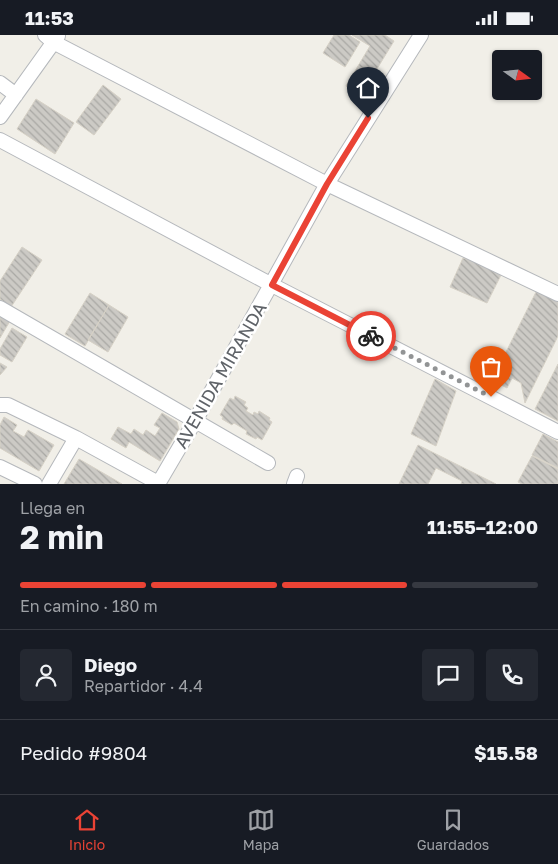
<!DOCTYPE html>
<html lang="es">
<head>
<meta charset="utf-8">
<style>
  :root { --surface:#171b24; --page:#242831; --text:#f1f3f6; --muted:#9ea1a6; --line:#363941; --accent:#ea4335 }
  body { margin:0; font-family:"Golos Text",sans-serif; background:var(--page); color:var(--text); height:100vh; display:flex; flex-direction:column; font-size:19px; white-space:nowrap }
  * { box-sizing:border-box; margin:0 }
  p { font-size:16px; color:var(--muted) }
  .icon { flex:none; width:28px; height:28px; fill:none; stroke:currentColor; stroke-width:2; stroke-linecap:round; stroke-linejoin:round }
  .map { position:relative; height:449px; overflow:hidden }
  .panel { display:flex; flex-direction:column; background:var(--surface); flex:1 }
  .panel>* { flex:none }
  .needle { width:32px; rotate:105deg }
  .buttons { position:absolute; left:492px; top:15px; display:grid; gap:10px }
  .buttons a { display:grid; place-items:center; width:50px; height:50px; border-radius:5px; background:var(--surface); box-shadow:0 1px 4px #0004; font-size:25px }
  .pin { position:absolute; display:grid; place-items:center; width:42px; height:42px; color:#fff; margin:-51px -21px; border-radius:50% 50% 50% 0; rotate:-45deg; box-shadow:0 0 5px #0007 }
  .pin .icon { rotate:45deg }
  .courier { position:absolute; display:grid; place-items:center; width:50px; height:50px; margin:-25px; border:4px solid #ea4335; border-radius:50%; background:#fff; color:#222; box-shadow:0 1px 6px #0007 }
  .overview em { font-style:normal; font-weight:700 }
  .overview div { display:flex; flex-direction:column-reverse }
  .overview { display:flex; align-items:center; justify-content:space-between; height:85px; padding:0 20px }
  h1 { font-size:32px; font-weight:700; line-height:38px }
  .bar { display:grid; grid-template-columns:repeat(4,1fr); gap:8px 5px; align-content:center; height:60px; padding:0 20px }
  .bar i { height:6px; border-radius:4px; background:var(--line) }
  .bar .selected { background:var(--accent) }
  .bar p { grid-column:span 4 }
  .line { display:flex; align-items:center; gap:12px; padding:0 20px; border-top:1px solid var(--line) }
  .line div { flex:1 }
  .round { display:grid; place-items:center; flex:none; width:52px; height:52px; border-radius:5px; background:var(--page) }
  .status { display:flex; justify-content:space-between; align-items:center; height:35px; padding:0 25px; background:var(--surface); direction:ltr }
  .status svg { height:14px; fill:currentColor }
  .tab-bar { display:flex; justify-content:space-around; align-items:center; height:70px; border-top:1px solid var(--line); background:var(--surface); font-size:14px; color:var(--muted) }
  .tab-bar a { display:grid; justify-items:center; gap:2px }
  .tab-bar .selected { color:var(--accent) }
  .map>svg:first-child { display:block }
  .building { fill:url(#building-back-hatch); stroke:#d6d1c6 }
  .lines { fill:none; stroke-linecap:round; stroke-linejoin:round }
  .street-casing { stroke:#b5b8bc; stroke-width:16 }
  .street { stroke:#fff; stroke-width:14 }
  .done { stroke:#929495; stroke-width:5; stroke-dasharray:0 9 }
  .route { stroke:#ea4335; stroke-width:6 }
  .labels { text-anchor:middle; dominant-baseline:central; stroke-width:5; stroke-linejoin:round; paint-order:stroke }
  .street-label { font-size:18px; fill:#5f6368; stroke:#fff }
</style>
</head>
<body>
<div class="status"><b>11:53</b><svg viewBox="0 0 49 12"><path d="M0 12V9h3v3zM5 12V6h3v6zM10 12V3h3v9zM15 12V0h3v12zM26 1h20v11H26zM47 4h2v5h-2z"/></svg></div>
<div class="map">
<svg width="558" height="449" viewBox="0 0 558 449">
  <defs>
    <pattern id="building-back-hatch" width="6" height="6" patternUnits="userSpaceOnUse" patternTransform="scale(1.25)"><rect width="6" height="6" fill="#cccac5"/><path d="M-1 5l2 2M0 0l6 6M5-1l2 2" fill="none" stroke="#a9a8a4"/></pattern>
  </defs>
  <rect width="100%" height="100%" fill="#f1efe8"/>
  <!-- building -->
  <path class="building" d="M334,0h15l11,7 -15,25 -22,-14z
    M352,0h33l9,6 -33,54 -15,-9 24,-40z
    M103,50l18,14 -27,36 -18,-13z
    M36,64l38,24 -19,31 -38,-25z
    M22,212l20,13 -31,47 -11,-8v-18z
    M471,221l32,15 -16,32 -37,-16 13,-29 6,2z
    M537,255l21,10v36l-33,67 -4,-20 -9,-5 -5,10 -15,-8z
    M90,258l19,12 -24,41 -20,-12z
    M109,270l19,12 -20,35 -20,-12z
    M0,281l10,5 -10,17z
    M12,293l15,9 -15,25 -12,-7v-6z
    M0,328l7,4 -7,8z
    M558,329v57l-23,-12z
    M435,344l21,12 -20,55 -25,-12z
    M235,361l11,6 -2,3 4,3 -2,3 7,4 1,-3 4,2 1,-3 11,7 -1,2 3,2 -10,18 -5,-3 -1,2 -10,-5 1,-3 -13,-8 -2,2 -10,-6 1,-2 -3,-2 10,-17 4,2z
    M162,378l15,9 2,7 -19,32 -31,-19 -3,6 -15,-9 7,-12 13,7 3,-5 9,6 3,-5 9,6 5,-8 -6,-3z
    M4,382l13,8 -4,6 11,6 4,-7 26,15 -15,26 -39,-23v-23z
    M543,399l15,8v26l-26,-13z
    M418,410l78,39h-35l1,-3 -26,-13 -8,16h-29z
    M532,421l26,13v15h-36l-4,-2z
    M79,424l43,25h-58z"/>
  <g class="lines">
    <defs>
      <path id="street" d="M45,0l8,7 274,142 231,110
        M0,48l16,12
        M0,82l58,-81
        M0,105l272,145 286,147
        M0,273l268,155
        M0,370h8l68,33 82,45
        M0,432l35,17
        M49,449l27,-46
        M158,449l37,-63 132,-237 94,-149
        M294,449l3,-8"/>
    </defs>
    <!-- street casing -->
    <use href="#street" class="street-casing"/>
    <!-- street -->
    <use href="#street" class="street"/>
  </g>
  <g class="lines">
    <!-- done -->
    <path class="done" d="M371,301l120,61"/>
    <!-- route -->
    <path class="route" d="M368,83l-41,66 -55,101 99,51"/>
  </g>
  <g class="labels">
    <!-- street labels -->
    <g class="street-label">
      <text transform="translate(220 340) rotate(-60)">AVENIDA MIRANDA</text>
    </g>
  </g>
</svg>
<div class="buttons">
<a><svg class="needle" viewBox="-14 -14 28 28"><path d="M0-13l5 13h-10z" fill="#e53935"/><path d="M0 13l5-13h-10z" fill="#9ea1a6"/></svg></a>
</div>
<div class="pin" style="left:491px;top:362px;background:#ea580c"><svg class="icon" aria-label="bag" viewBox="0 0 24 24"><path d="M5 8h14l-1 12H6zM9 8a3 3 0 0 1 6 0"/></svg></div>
<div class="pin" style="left:368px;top:83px;background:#1f2937"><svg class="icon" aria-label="home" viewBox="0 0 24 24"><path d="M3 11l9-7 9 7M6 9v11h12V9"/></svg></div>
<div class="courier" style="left:371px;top:301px"><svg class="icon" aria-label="bike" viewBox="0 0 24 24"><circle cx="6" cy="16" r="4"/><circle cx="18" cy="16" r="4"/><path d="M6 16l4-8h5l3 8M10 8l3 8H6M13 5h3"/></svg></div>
</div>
<section class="panel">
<div class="overview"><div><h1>2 min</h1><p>Llega en</p></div><em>11:55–12:00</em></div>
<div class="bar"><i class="selected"></i><i class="selected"></i><i class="selected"></i><i></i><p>En camino · 180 m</p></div>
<div class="line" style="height:90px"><a class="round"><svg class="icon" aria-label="person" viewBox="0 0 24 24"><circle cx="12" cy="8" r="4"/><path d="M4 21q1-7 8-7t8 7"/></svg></a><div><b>Diego</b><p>Repartidor · 4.4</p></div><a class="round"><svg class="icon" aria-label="chat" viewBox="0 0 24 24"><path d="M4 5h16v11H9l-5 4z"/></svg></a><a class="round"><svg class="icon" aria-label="phone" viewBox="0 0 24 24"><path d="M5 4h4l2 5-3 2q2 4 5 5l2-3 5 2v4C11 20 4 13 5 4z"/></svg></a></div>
<div class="line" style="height:65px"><div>Pedido #9804</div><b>$15.58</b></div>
</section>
<nav class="tab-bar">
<a class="selected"><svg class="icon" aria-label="home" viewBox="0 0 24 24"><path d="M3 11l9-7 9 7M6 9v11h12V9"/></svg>Inicio</a>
<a><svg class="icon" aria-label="map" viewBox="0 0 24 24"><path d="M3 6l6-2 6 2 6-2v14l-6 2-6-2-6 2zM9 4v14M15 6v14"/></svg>Mapa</a>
<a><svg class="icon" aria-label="saved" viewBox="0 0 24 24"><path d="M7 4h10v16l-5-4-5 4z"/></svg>Guardados</a>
</nav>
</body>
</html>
